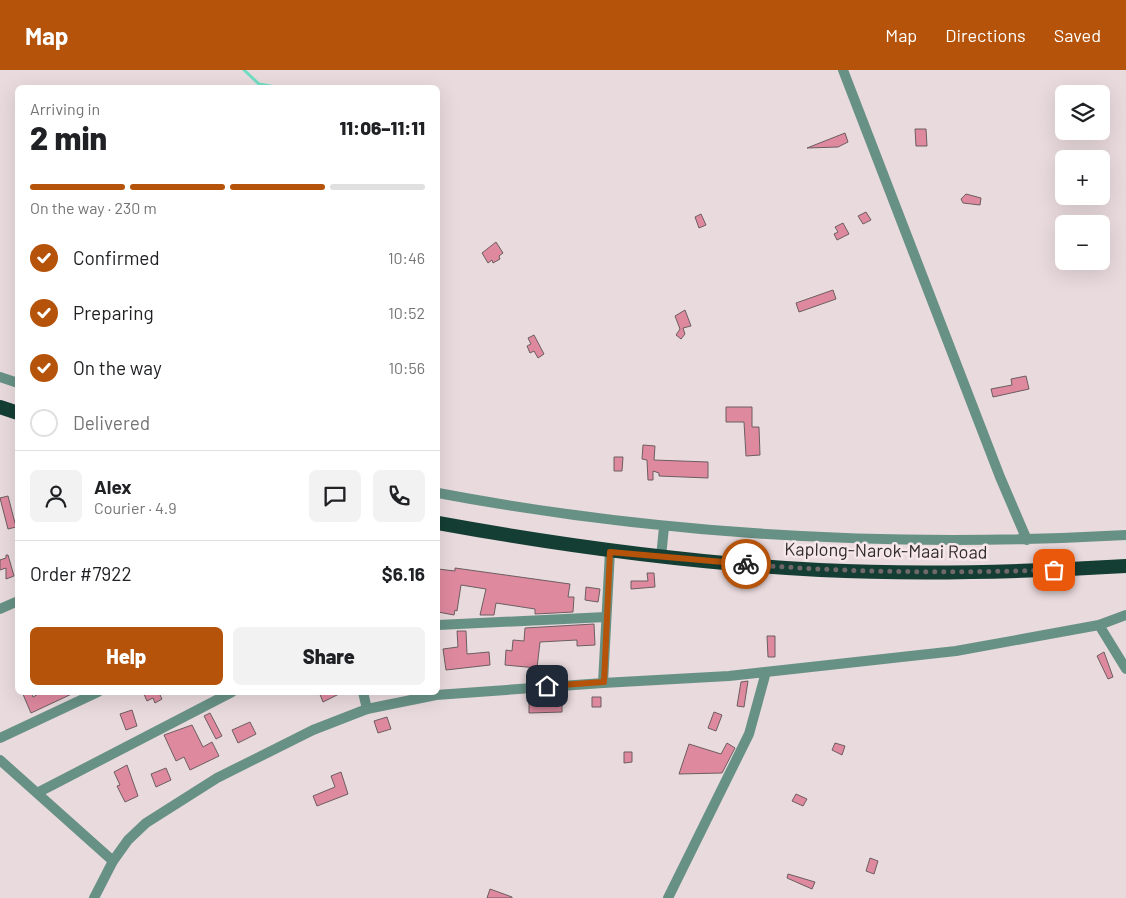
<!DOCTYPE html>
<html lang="en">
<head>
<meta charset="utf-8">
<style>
  :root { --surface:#fff; --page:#f2f2f2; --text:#202124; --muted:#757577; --line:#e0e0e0; --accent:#b45309 }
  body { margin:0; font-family:Barlow,sans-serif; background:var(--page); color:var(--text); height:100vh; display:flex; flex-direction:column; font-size:19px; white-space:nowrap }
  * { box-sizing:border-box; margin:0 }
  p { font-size:16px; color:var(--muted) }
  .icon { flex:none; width:28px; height:28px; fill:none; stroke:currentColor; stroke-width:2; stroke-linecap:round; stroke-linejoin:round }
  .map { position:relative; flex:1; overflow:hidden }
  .drawer { position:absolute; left:15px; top:15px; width:425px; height:610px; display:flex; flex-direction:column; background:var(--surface); border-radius:8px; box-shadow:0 5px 20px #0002 }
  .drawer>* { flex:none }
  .buttons { position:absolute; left:1055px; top:15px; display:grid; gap:10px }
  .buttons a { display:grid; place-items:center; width:55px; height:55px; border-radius:8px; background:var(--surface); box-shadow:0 5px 20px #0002; font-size:25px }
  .pin { position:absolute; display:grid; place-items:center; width:42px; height:42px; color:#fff; margin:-21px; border-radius:10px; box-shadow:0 2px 8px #0006 }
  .courier { position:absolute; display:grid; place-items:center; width:50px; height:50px; margin:-25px; border:4px solid #b45309; border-radius:50%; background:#fff; color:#222; box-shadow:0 1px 6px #0007 }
  .summary em { font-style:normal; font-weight:800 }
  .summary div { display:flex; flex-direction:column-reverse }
  .summary { display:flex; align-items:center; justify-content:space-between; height:85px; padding:0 15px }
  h1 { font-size:32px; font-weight:800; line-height:38px }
  .bar { display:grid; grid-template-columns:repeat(4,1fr); gap:8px 5px; align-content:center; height:60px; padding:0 15px }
  .bar i { height:6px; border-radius:4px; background:var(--line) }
  .bar .active { background:var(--accent) }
  .bar p { grid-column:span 4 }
  .line { display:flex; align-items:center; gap:12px; padding:0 15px; border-top:1px solid var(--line) }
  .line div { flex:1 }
  .round { display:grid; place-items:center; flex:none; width:52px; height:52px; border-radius:8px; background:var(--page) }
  ol { padding:0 15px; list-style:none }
  li { display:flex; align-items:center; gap:15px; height:55px }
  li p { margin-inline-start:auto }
  li .icon { padding:5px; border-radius:50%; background:var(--accent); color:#fff; stroke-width:4 }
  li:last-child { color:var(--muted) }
  li i { width:28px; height:28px; border:2px solid var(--line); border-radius:50% }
  .button { display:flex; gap:10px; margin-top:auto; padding:10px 15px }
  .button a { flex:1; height:58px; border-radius:8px; background:var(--accent); color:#fff; font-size:20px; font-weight:800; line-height:58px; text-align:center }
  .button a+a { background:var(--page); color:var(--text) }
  header { display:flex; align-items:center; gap:30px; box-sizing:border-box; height:70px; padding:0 25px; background:var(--accent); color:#fff }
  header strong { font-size:24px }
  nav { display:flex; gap:28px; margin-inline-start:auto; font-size:18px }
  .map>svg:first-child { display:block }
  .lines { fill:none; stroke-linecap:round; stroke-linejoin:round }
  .stream { stroke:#70ddc3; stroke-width:3 }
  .building { fill:#df899f; stroke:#6b5e61 }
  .minor { stroke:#689185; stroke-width:10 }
  .tertiary { stroke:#689185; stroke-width:10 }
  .trunk { stroke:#143e34; stroke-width:14 }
  .done { stroke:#71686a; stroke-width:5; stroke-dasharray:0 9 }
  .route { stroke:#b45309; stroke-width:6 }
  .labels { text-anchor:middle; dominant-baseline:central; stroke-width:5; stroke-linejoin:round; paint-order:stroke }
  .street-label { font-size:18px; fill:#302b2c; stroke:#f6e7ea }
</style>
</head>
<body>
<header>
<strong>Map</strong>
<nav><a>Map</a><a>Directions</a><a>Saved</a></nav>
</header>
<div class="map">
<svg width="1126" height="828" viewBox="0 0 1126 828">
  <rect width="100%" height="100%" fill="#e9dadd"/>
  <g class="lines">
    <!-- stream -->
    <path class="stream" d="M244,0l15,14 23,4"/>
  </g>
  <!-- building -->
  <path class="building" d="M915,59h11l1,17h-11z
    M845,63l3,9 -10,5 -31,1z
    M966,124l15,4 -1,7 -17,-2 -2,-4z
    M866,142l5,8 -8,4 -5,-8z
    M701,144l5,11 -7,3 -4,-11z
    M843,153l6,11 -12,6 -3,-6 4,-2 -3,-5z
    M496,172l7,11 -4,3 1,3 -7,4 -1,-3 -4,3 -6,-10z
    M833,220l3,9 -37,13 -3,-9z
    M685,240l6,16 -8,2 2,6 -4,5 -5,-4 4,-6 -5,-13z
    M534,265l10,19 -6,4 -4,-7 -4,2 -3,-7 4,-2 -3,-6z
    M1026,306l3,13 -36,8 -2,-8 21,-4 -1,-6z
    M726,337h26v20h7l1,28 -14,1 -2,-34h-18z
    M643,375l12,1 -1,14 54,2v16l-49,-2v-3l-6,-2v9h-5l-1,-20 -5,-1z
    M614,387h9l-1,14h-8z
    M8,426l8,31 -8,2 -8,-31z
    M6,485h2l6,21 -8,3v-11l-6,2v-10l6,-2z
    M455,498l115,16 -2,13h6l-1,15 -38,2v-5l-39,-6 -2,12h-14l6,-26 -25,-4 -4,26 -2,-1 -1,5 -16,-3v-43l17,2z
    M647,503h7l1,14 -24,2v-8h17z
    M586,517l14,2 -2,13 -13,-2z
    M594,554l1,21 -18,1v-6l-37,2 -3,26 -32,-3 1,-15 6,1 1,-11 11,1 1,-13z
    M457,561h9l1,23 22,-2 1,13 -44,5 -3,-21 15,-2z
    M767,566h8v21h-7z
    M1104,582l9,25 -5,2 -11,-23z
    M748,611l-4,26 -7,-1 4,-24z
    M22,622h9l2,5 9,-5h34l-45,21z
    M143,622h23l-6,3 2,4 -7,4 -2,-5 -6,3z
    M319,622h24l-20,10z
    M592,627h9v10h-9z
    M529,631h33v11l-33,1z
    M132,640l5,16 -11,4 -6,-16z
    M714,642l8,3 -6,16 -8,-3z
    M210,643l12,23 -6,3 -12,-23z
    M387,647l4,12 -13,4 -4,-12z
    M250,652l6,12 -18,9 -6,-13z
    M192,655l11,22 9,-5 7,14 -29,14 -6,-13 -8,4 -12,-26z
    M727,673l8,5 -13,25 -43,1 10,-30 32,10z
    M835,673l10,3 -3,9 -10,-5z
    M624,682h8v10l-8,1z
    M127,695l11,31 -13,6 -8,-16 3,-1 -6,-13z
    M166,698l5,12 -15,7 -5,-13z
    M341,702l7,22 -31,12 -4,-10 22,-9 -4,-11z
    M796,724l11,5 -4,7 -11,-5z
    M870,788l8,3 -4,13 -8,-3z
    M788,804l27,8 -3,7 -25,-11z
    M490,819l22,8v1h-25z"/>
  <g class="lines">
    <!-- minor -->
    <path class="minor" d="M843,0l157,407 27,63
      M0,307l18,6
      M438,423c228,43 456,55 688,42
      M661,487l3,-30
      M1126,545l-27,10 27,44
      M438,555l168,-8
      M603,613l126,-7 227,-25 143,-26
      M363,622l4,17
      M0,668l98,-46
      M0,690l113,101
      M37,723l195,-101
      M668,828l81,-164 17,-62"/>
    <!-- tertiary -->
    <path class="tertiary" d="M0,539l18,-8
      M94,828l19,-37 15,-21 18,-17 71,-45 96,-48 54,-21 69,-14 167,-12 7,-132"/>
    <!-- trunk -->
    <path class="trunk" d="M0,337l18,6
      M438,453c126,23 253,40 382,47 102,5 204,2 306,-4"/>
  </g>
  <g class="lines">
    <!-- done -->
    <path class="done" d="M746,494c103,9 205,9 308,6"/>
    <!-- route -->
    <path class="route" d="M547,616l57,-4 6,-130 136,12"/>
  </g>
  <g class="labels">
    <!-- street labels -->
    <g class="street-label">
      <text transform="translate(886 480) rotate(1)">Kaplong-Narok-Maai Road</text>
    </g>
  </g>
</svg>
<div class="buttons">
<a><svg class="icon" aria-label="layers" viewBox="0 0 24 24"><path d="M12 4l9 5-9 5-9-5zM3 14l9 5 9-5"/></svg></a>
<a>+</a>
<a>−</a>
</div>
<div class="pin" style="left:1054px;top:500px;background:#ea580c"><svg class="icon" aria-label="bag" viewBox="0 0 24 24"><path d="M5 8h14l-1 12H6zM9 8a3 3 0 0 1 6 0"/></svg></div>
<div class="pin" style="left:547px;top:616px;background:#1f2937"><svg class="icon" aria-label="home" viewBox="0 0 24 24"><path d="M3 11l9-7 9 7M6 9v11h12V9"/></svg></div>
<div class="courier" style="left:746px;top:494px"><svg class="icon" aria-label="bike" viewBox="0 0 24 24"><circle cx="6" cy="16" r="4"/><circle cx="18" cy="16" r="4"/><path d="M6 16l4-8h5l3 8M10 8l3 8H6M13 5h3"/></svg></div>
<section class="drawer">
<div class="summary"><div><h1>2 min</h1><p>Arriving in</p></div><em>11:06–11:11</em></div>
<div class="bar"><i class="active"></i><i class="active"></i><i class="active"></i><i></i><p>On the way · 230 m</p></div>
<ol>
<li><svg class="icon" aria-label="check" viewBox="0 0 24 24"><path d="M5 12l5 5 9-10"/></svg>Confirmed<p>10:46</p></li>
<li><svg class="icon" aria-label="check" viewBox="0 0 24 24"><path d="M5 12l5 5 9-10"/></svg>Preparing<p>10:52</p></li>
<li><svg class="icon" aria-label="check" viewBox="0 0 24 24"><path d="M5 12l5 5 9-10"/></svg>On the way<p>10:56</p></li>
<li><i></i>Delivered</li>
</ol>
<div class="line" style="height:90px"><a class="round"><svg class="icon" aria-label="person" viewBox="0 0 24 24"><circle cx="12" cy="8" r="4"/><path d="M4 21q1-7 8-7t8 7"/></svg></a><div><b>Alex</b><p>Courier · 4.9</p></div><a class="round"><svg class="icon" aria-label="chat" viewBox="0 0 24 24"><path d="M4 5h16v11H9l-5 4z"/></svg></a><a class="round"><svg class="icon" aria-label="phone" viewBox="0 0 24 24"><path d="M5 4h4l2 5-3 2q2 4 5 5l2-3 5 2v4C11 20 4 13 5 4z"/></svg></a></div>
<div class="line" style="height:65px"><div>Order #7922</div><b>$6.16</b></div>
<div class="button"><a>Help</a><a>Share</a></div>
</section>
</div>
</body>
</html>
